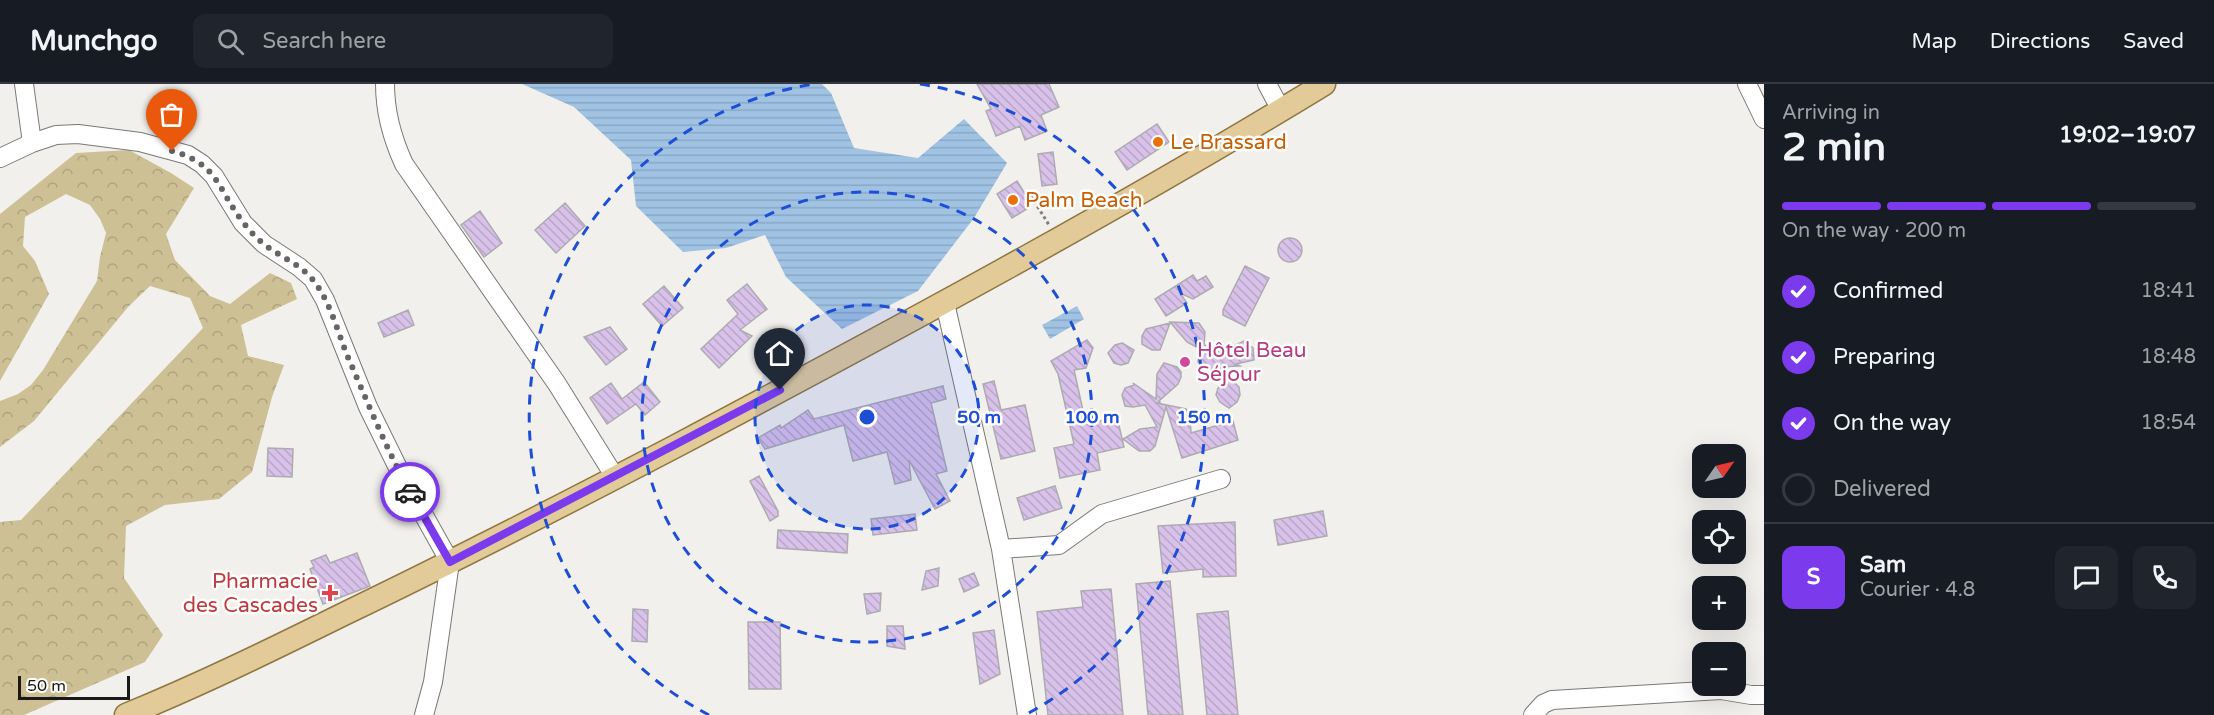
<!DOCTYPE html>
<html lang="en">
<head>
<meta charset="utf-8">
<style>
  :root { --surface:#171b24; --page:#20242c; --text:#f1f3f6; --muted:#9ea1a6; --line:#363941; --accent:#7c3aed }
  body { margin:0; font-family:"Varela Round",sans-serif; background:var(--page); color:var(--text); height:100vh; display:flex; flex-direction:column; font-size:22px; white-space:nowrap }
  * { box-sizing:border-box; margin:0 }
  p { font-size:20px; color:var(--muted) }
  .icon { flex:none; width:33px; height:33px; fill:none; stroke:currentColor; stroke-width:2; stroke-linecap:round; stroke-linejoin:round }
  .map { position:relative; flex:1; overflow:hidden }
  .panel { display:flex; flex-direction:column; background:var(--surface); width:450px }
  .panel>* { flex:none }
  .needle { width:39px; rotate:56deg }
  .fabs { position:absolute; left:1692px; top:360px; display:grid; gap:12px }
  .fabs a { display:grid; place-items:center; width:54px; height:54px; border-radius:12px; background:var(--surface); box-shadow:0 6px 24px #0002; font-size:30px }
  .scale { position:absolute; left:18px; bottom:15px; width:112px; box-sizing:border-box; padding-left:6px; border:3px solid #1b1a19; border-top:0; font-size:16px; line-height:21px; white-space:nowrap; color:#1b1a19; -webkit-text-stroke:4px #fffefa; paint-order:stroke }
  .pin { position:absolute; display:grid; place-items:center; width:51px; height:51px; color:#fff; margin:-62px -26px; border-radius:50% 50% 50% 0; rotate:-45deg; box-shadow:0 0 6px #0007 }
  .pin .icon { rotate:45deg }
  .courier { position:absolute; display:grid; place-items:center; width:60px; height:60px; margin:-30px; border:4px solid #7c3aed; border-radius:50%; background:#fff; color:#222; box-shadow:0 2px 8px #0007 }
  .head em { font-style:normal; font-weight:700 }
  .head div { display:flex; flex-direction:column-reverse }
  .head { display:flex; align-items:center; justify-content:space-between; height:102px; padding:0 18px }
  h1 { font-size:39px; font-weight:700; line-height:45px }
  .bar { display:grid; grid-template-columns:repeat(4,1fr); gap:9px 6px; align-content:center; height:72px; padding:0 18px }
  .bar i { height:8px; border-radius:4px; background:var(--line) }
  .bar .selected { background:var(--accent) }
  .bar p { grid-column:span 4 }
  .line { display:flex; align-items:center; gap:15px; padding:0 18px; border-top:2px solid var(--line) }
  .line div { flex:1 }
  .round { display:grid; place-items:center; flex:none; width:63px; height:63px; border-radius:12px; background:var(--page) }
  ol { padding:0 18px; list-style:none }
  li { display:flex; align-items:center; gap:18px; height:66px }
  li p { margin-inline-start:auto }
  li .icon { padding:6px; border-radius:50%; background:var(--accent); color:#fff; stroke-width:4 }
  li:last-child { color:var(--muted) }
  li i { width:33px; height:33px; border:3px solid var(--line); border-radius:50% }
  header { display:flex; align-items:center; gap:36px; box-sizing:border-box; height:84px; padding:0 30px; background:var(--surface); border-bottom:2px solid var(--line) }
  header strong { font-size:28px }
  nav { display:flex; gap:33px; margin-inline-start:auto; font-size:21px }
  .search { width:420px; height:54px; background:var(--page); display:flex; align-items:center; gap:15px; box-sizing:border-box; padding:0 21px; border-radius:12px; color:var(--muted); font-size:22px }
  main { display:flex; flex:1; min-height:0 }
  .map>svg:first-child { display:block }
  .forest { fill:url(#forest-crowns) }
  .water { fill:url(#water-rules) }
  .building { fill:url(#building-back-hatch); stroke:#adabaf; stroke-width:1.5 }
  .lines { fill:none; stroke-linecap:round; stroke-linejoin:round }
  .minor-casing { stroke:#7a7975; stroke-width:20 }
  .major-casing { stroke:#8f7640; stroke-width:25 }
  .path { stroke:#807f7c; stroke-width:3; stroke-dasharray:3 3; stroke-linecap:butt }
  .minor { stroke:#fff; stroke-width:18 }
  .major { stroke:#e2cb99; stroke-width:22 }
  .done { stroke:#666563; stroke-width:6; stroke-dasharray:0 10.8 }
  .route { stroke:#7c3aed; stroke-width:8 }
  .ring { fill:none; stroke:#1d4ed8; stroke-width:3; stroke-dasharray:10 8 }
  .food-dot { fill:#e8710a; stroke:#fffefa; stroke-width:2 }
  .hotel-dot { fill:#d1479c; stroke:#fffefa; stroke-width:2 }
  .health-dot { fill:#e0444e; stroke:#fffefa; stroke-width:2 }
  .labels { text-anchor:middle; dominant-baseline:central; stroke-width:5; stroke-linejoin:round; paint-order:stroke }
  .food-label { font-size:21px; fill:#c56008; stroke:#fffefa; text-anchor:start }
  .hotel-label { font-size:21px; fill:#b23c85; stroke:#fffefa; text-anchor:start }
  .health-label { font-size:21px; fill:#be3a42; stroke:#fffefa; text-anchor:end }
  .centre { fill:#1d4ed8; stroke:#fffefa; stroke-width:3 }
  .ring-label { font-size:18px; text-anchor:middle; font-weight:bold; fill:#1d4ed8; stroke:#fffefa; stroke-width:5; stroke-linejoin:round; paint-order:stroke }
</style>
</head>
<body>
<header>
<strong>Munchgo</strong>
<div class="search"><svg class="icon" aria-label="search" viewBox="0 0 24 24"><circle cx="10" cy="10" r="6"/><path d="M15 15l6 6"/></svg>Search here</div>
<nav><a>Map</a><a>Directions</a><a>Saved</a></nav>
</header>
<main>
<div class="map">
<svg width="1764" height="631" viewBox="0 0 1764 631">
  <defs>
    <pattern id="forest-crowns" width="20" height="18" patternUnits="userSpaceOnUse" patternTransform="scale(1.5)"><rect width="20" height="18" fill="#cdc094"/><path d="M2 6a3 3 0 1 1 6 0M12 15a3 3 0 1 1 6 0" fill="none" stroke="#afa47f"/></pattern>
    <pattern id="water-rules" width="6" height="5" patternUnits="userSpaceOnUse" patternTransform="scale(1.5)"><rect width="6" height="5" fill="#a0c3e4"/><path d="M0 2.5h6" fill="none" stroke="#89a7c3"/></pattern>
    <pattern id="building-back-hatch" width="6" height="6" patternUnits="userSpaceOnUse" patternTransform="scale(1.5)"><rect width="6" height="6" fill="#d8c2ea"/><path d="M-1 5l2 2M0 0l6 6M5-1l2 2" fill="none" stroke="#b9a6c8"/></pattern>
  </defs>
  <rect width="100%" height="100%" fill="#f2f0ec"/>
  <!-- forest -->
  <path class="forest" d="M129,66l42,23 23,15 -28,46 9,26 35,36 20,8 40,-31 21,10 6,16 -56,26 7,31 36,9 -12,32 -20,75 -33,27 -54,6 -39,21 -2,52 39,57 -18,27 -121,53h-24v-193l21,-2 182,-192 -13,-30 -40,-12 -22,21 -94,114 -34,26v-46l18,-7 13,-9 12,-15 54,-89 3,-24 6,-24 -6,-14 -10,-14 -24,-11 -41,23 -2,29 12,15 14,33 -49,87v-167l76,-61z"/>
  <!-- water -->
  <path class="water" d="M522,0h300l9,9 23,55 64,10 46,-39 43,44 -33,55 -56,73 -76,38 -56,-52 -21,-42 -39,13 -43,4 -47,-46 -5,-46 -57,-53z
    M1077,222l7,13 -34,20 -8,-14z"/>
  <!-- building -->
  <path class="building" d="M977,0h72l10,23 -18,8 6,16 -22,9 -5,-14 -24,10 -10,-25 5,-2z
    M1157,40l12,18 -42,28 -12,-18z
    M1053,68l4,32 -15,2 -4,-32z
    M1017,97l13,21v5l-18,11 -15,-24z
    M565,119l20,23 -29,27 -21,-23z
    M480,127l22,32 -18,14 -23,-32z
    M1278 166a12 12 0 1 1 24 0a12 12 0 1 1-24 0Z
    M1245,182l24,12 -24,48 -22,-11v-5z
    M1193,191l4,6 9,-5 7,11 -20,12 -13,-6 7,10 -21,13 -11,-17z
    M747,200l20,25 -27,21 12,6 -33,32 -18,-19 37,-35 -11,-14z
    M664,202l19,22 -21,18 -19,-22z
    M408,226l6,15 -30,12 -6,-14z
    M1170,238l29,1 6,9 -1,13 9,3 13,9 9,-12 9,-4 9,7 1,12 -18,4 4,2 -21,1 5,5 -19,-4 -7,-6 2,-13 -13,-7z
    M1170,239l-10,27h-8l-10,-6v-8l4,-7z
    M610,243l17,22 -21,16 -22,-28z
    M1087,256l6,8 -7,20 -12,2 12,54 31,-7 7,30 -27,6 3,17 -40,8 -6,-30 20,-4 -16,-70 -7,-13z
    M1122,259l12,7 -6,13 -7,2 -7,-2 -6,-10 7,-8z
    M1164,279l13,4 4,5v5l-3,7 -19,17 1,1 -3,1 29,6 4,6 1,18 42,-12 5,19 -56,18 -16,-51 -11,39 -5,5h-11l-16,-12 17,-10 17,-2 -12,-22 -12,2 -8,-1 -3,-11 3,-7 9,-3 -1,-2 23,16 1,-25z
    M1228,292l11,11 1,8 -3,7 -8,6 -9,-6 -4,-7 2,-7z
    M994,297l7,29 24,-5 10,46 -34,8 -18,-75z
    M644,298l16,20 -15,13 -9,-11 -29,20 -17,-26 21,-15 11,16z
    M943,302l3,13 -15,4 16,68 -11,3 14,27 -15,8 -26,-49 2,20 -16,4 -8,-32 -34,9 -9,-36 -79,24 -7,-11 22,-13 1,3 27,-18 6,9z
    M268,364l25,1 -1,28 -25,-1z
    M759,392l19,35v5l-8,5 -20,-40z
    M1055,402l7,22 -38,12 -7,-22z
    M1323,427l4,25 -49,9 -4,-25z
    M915,430l2,16 -44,5 -2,-16z
    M1235,438l1,54 -33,1v-8l-40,4 -5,-47z
    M778,446l70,4 -1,19 -70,-5z
    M357,469l13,33 -47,18 -13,-35 4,-2 -3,-6 15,-6 4,8z
    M939,484l-1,18 -16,4 4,-19z
    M974,489l5,12 -15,7 -5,-13z
    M1170,497l13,134h-35l-12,-131z
    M1111,505l12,126h-75l-11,-103 46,-5 -2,-16z
    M881,509l-1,18 -13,3 -3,-20z
    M633,525l15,1 -1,32 -15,-1z
    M1228,527l10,104h-31l-10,-101z
    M748,538h32l1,67h-32z
    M887,542h16l2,23 -18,-3z
    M994,546l6,44 -20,10 -7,-51z"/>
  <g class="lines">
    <defs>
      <path id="minor" d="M24,0l8,59
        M385,0c0,28 7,54 19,80l153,220 58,93
        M1267,0l14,26
        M1747,0l17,35
        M0,74l32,-15 24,-8 22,-1 62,8 48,13 14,9 12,12 29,47 21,21 35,23 14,12 12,21 43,107 35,71 47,84 -17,120 -9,33
        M945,219l56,246 26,166
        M1001,465l58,-4 43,-31 119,-35
        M1533,631l10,-11 9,-4 169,-10 30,5h13"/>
      <path id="major" d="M126,631c76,-31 149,-67 222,-103 110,-53 219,-109 328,-166 219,-116 437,-233 648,-362"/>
    </defs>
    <!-- minor casing -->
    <use href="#minor" class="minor-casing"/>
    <!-- major casing -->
    <use href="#major" class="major-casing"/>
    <!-- path -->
    <path class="path" d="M1028,107l21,34"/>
    <!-- minor -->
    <use href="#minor" class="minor"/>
    <!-- major -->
    <use href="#major" class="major"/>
  </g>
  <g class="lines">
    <!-- done -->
    <path class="done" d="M172,67c47,13 45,38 71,71 6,8 14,17 22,23 16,12 36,20 48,35 17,21 24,50 34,75 20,46 39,93 63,137"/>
    <!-- route -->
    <path class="route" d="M410,408l40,70 330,-172"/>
  </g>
  <!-- distance rings -->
  <circle cx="867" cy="333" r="112" fill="#1d4ed8" fill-opacity=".12"/>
  <g class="ring">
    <circle cx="867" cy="333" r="112"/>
    <circle cx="867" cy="333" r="225"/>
    <path d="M709 631A337 337 0 0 1 814 0M920 0A337 337 0 0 1 1025 631"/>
  </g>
  <!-- markers -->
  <g class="food-dot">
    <circle cx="1158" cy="58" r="6"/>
    <circle cx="1013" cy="116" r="6"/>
  </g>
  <circle class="hotel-dot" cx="1185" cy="278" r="6"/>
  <path class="health-dot" d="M327 500h6v6h6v6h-6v6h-6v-6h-6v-6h6z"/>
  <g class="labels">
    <!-- food labels -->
    <g class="food-label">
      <text x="1170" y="58">Le Brassard</text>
      <text x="1025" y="116">Palm Beach</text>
    </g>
    <!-- hotel labels -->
    <g class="hotel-label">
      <text x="1197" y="266">Hôtel Beau<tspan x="1197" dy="24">Séjour</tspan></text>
    </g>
    <!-- health labels -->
    <g class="health-label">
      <text x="318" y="497">Pharmacie<tspan x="318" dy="24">des Cascades</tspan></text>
    </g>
  </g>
  <circle cx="867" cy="333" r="9" class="centre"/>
  <g class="ring-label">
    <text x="979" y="339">50 m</text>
    <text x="1092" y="339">100 m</text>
    <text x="1204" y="339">150 m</text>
  </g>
</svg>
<div class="fabs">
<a><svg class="needle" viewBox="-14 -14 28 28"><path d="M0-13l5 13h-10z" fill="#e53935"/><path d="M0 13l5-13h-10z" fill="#9ea1a6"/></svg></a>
<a><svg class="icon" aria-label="locate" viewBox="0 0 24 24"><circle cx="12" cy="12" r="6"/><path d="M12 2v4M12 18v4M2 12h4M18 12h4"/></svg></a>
<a>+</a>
<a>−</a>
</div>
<div class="scale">50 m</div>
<div class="pin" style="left:172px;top:67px;background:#ea580c"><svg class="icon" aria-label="bag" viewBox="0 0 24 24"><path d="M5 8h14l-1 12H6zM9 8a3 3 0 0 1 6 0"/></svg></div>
<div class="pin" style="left:780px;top:306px;background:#1f2937"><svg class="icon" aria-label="home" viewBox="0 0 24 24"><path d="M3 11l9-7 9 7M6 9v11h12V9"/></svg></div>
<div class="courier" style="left:410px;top:408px"><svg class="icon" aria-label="car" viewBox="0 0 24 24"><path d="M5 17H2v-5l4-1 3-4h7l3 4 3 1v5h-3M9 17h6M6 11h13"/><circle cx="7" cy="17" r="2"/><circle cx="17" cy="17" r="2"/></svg></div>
</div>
<section class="panel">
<div class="head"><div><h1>2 min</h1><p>Arriving in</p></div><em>19:02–19:07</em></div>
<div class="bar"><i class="selected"></i><i class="selected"></i><i class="selected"></i><i></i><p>On the way · 200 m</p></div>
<ol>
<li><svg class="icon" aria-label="check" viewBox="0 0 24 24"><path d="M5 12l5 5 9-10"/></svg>Confirmed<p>18:41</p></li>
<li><svg class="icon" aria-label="check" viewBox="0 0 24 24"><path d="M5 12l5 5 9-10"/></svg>Preparing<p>18:48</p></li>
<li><svg class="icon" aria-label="check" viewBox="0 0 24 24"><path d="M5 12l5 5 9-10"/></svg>On the way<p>18:54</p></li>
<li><i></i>Delivered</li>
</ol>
<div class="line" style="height:108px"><b class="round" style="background:var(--accent);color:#fff">S</b><div><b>Sam</b><p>Courier · 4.8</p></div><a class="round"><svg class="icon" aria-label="chat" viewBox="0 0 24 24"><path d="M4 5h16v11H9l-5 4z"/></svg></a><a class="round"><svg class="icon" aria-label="phone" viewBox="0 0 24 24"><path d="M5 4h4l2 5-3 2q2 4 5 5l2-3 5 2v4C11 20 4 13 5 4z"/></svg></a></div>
</section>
</main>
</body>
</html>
